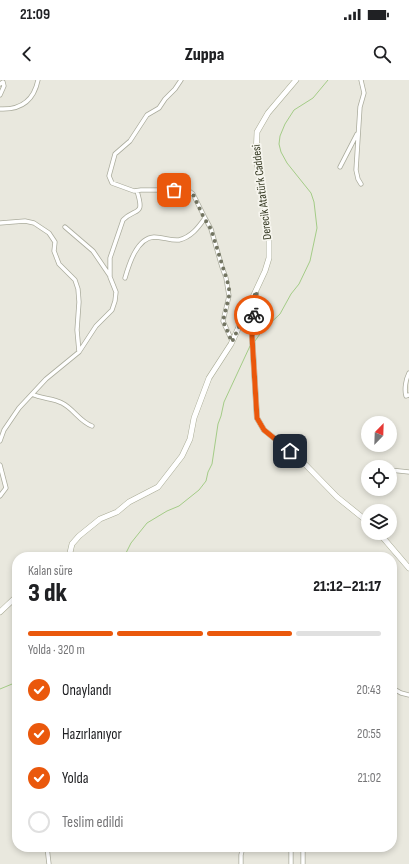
<!DOCTYPE html>
<html lang="tr">
<head>
<meta charset="utf-8">
<style>
  :root { --surface:#fff; --page:#f6f6f6; --text:#202124; --muted:#757577; --line:#e0e0e0; --accent:#ea580c }
  body { margin:0; font-family:"Sofia Sans Condensed",sans-serif; background:var(--page); color:var(--text); height:100vh; display:flex; flex-direction:column; font-size:15px; white-space:nowrap }
  * { box-sizing:border-box; margin:0 }
  p { font-size:13px; color:var(--muted) }
  .icon { flex:none; width:22px; height:22px; fill:none; stroke:currentColor; stroke-width:2; stroke-linecap:round; stroke-linejoin:round }
  .map { position:relative; flex:1; overflow:hidden }
  .drawer { position:absolute; left:12px; top:472px; width:385px; height:300px; display:flex; flex-direction:column; background:var(--surface); border-radius:16px; box-shadow:0 2px 6px #0003 }
  .drawer>* { flex:none }
  .needle { width:26px; rotate:23deg }
  .controls { position:absolute; left:361px; top:336px; display:grid; gap:8px }
  .controls a { display:grid; place-items:center; width:36px; height:36px; border-radius:50%; background:var(--surface); box-shadow:0 2px 6px #0003; font-size:20px }
  .pin { position:absolute; display:grid; place-items:center; width:34px; height:34px; color:#fff; margin:-17px; border-radius:8px; box-shadow:0 2px 6px #0006 }
  .courier { position:absolute; display:grid; place-items:center; width:40px; height:40px; margin:-20px; border:3px solid #ea580c; border-radius:50%; background:#fff; color:#222; box-shadow:0 1px 5px #0007 }
  .headline em { font-style:normal; font-weight:800 }
  .headline div { display:flex; flex-direction:column-reverse }
  .headline { display:flex; align-items:center; justify-content:space-between; height:68px; padding:0 16px }
  h1 { font-size:26px; font-weight:800; line-height:30px }
  .bar { display:grid; grid-template-columns:repeat(4,1fr); gap:6px 4px; align-content:center; height:48px; padding:0 16px }
  .bar i { height:5px; border-radius:3px; background:var(--line) }
  .bar .current { background:var(--accent) }
  .bar p { grid-column:span 4 }
  ol { padding:0 16px; list-style:none }
  li { display:flex; align-items:center; gap:12px; height:44px }
  li p { margin-inline-start:auto }
  li .icon { padding:4px; border-radius:50%; background:var(--accent); color:#fff; stroke-width:4 }
  li:last-child { color:var(--muted) }
  li i { width:22px; height:22px; border:2px solid var(--line); border-radius:50% }
  .status { display:flex; justify-content:space-between; align-items:center; height:28px; padding:0 20px; background:var(--surface); direction:ltr }
  .status svg { height:11px; fill:currentColor }
  header { display:flex; justify-content:space-between; align-items:center; height:52px; padding:0 16px; background:var(--surface); font-size:18px; font-weight:800 }
  .map>svg:first-child { display:block }
  .lines { fill:none; stroke-linecap:round; stroke-linejoin:round }
  .stream { stroke:#a4cc87; stroke-width:1 }
  .street-casing { stroke:#abac9d; stroke-width:5 }
  .secondary-casing { stroke:#a9ab95; stroke-width:6 }
  .street { stroke:#fff; stroke-width:3.5 }
  .secondary { stroke:#fff; stroke-width:5 }
  .done { stroke:#737562; stroke-width:4; stroke-dasharray:0 7.2 }
  .route { stroke:#ea580c; stroke-width:5 }
  .labels { text-anchor:middle; dominant-baseline:central; stroke-width:3.5; stroke-linejoin:round; paint-order:stroke }
  .street-label { font-size:12px; fill:#333720; stroke:#f6f5ee }
</style>
</head>
<body>
<div class="status"><b>21:09</b><svg viewBox="0 0 49 12"><path d="M0 12V9h3v3zM5 12V6h3v6zM10 12V3h3v9zM15 12V0h3v12zM26 1h20v11H26zM47 4h2v5h-2z"/></svg></div>
<header><svg class="icon" aria-label="back" viewBox="0 0 24 24"><path d="M15 5l-7 7 7 7"/></svg>Zuppa<svg class="icon" aria-label="search" viewBox="0 0 24 24"><circle cx="10" cy="10" r="6"/><path d="M15 15l6 6"/></svg></header>
<div class="map">
<svg width="409" height="784" viewBox="0 0 409 784">
  <rect width="100%" height="100%" fill="#e9e8de"/>
  <g class="lines">
    <!-- stream -->
    <path class="stream" d="M255,261l7,-10 18,-17 11,-20 8,-10 11,-23 7,-33 -3,-26 -3,-9 -24,-30 -6,-11 -2,-8 1,-8 5,-12 9,-14 19,-12 15,-18
      M124,477l7,-14 16,-20 20,-12 12,-5 20,-16 7,-9 2,-9 4,-8 6,-40 3,-8 3,-14 26,-56
      M0,609l17,-7"/>
    <defs>
      <path id="street" d="M181,0l-6,9 -10,10 -6,9 -12,7 -17,26 -15,13 -6,22 3,7 22,8 7,-1h33l15,1 4,3 12,24 6,11 11,38 4,11 3,18 -6,25 9,20
        M0,4l3,-2 1,4 -4,9
        M0,29c21,1 34,-9 38,-29
        M340,87l17,-33
        M361,104l-3,-5 -2,-9 4,-63 4,-14 -3,-13
        M0,143l25,-2 9,2 15,10 6,9 -1,9 5,13 16,16 3,9 1,13 -2,28 2,22
        M65,147l28,24 17,25
        M125,198c4,-14 12,-40 29,-41 9,0 17,4 25,3 12,-3 19,-12 26,-22
        M409,293c-3,6 -5,16 -3,23l3,-1
        M32,314c10,5 21,4 30,9 12,6 17,18 30,23
        M0,361l4,-11 15,-22 27,-29 33,-27 17,-26 16,-16 3,-9 1,-9 -6,-15v-19l13,-38c13,-13 22,-3 14,-29
        M0,385l6,23 -6,8
        M390,390l19,2
        M392,608l9,5 8,2
        M47,767l2,17
        M303,767v17
        M241,784v-9l2,-8
        M291,784v-17"/>
      <path id="secondary" d="M256,214l-4,41 5,83 7,12 34,27 39,40 31,25
        M379,453l30,35
        M69,477l3,-13 7,-8 21,-17 17,-7 12,-10 29,-15 24,-31 8,-17 4,-21 15,-40 22,-34 34,-73 4,-13v-17l-4,-33 -9,-51 1,-25 11,-19 28,-33
        M0,532l17,-16"/>
    </defs>
    <!-- street casing -->
    <use href="#street" class="street-casing"/>
    <!-- secondary casing -->
    <use href="#secondary" class="secondary-casing"/>
    <!-- street -->
    <use href="#street" class="street"/>
    <!-- secondary -->
    <use href="#secondary" class="secondary"/>
  </g>
  <g class="lines">
    <!-- done -->
    <path class="done" d="M174,110l15,1 4,3 11,24 7,11 18,58v9l-6,25 9,21 18,-39 7,-12 -3,24"/>
    <!-- route -->
    <path class="route" d="M254,235l-2,21 5,82 7,12 26,21"/>
  </g>
  <g class="labels">
    <!-- street labels -->
    <g class="street-label">
      <text transform="translate(262 112) rotate(-97)">Derecik Atatürk Caddesi</text>
    </g>
  </g>
</svg>
<div class="controls">
<a><svg class="needle" viewBox="-14 -14 28 28"><path d="M0-13l5 13h-10z" fill="#e53935"/><path d="M0 13l5-13h-10z" fill="#757577"/></svg></a>
<a><svg class="icon" aria-label="locate" viewBox="0 0 24 24"><circle cx="12" cy="12" r="6"/><path d="M12 2v4M12 18v4M2 12h4M18 12h4"/></svg></a>
<a><svg class="icon" aria-label="layers" viewBox="0 0 24 24"><path d="M12 4l9 5-9 5-9-5zM3 14l9 5 9-5"/></svg></a>
</div>
<div class="pin" style="left:174px;top:110px;background:#ea580c"><svg class="icon" aria-label="bag" viewBox="0 0 24 24"><path d="M5 8h14l-1 12H6zM9 8a3 3 0 0 1 6 0"/></svg></div>
<div class="pin" style="left:290px;top:371px;background:#1f2937"><svg class="icon" aria-label="home" viewBox="0 0 24 24"><path d="M3 11l9-7 9 7M6 9v11h12V9"/></svg></div>
<div class="courier" style="left:254px;top:235px"><svg class="icon" aria-label="bike" viewBox="0 0 24 24"><circle cx="6" cy="16" r="4"/><circle cx="18" cy="16" r="4"/><path d="M6 16l4-8h5l3 8M10 8l3 8H6M13 5h3"/></svg></div>
<section class="drawer">
<div class="headline"><div><h1>3 dk</h1><p>Kalan süre</p></div><em>21:12–21:17</em></div>
<div class="bar"><i class="current"></i><i class="current"></i><i class="current"></i><i></i><p>Yolda · 320 m</p></div>
<ol>
<li><svg class="icon" aria-label="check" viewBox="0 0 24 24"><path d="M5 12l5 5 9-10"/></svg>Onaylandı<p>20:43</p></li>
<li><svg class="icon" aria-label="check" viewBox="0 0 24 24"><path d="M5 12l5 5 9-10"/></svg>Hazırlanıyor<p>20:55</p></li>
<li><svg class="icon" aria-label="check" viewBox="0 0 24 24"><path d="M5 12l5 5 9-10"/></svg>Yolda<p>21:02</p></li>
<li><i></i>Teslim edildi</li>
</ol>
</section>
</div>
</body>
</html>
